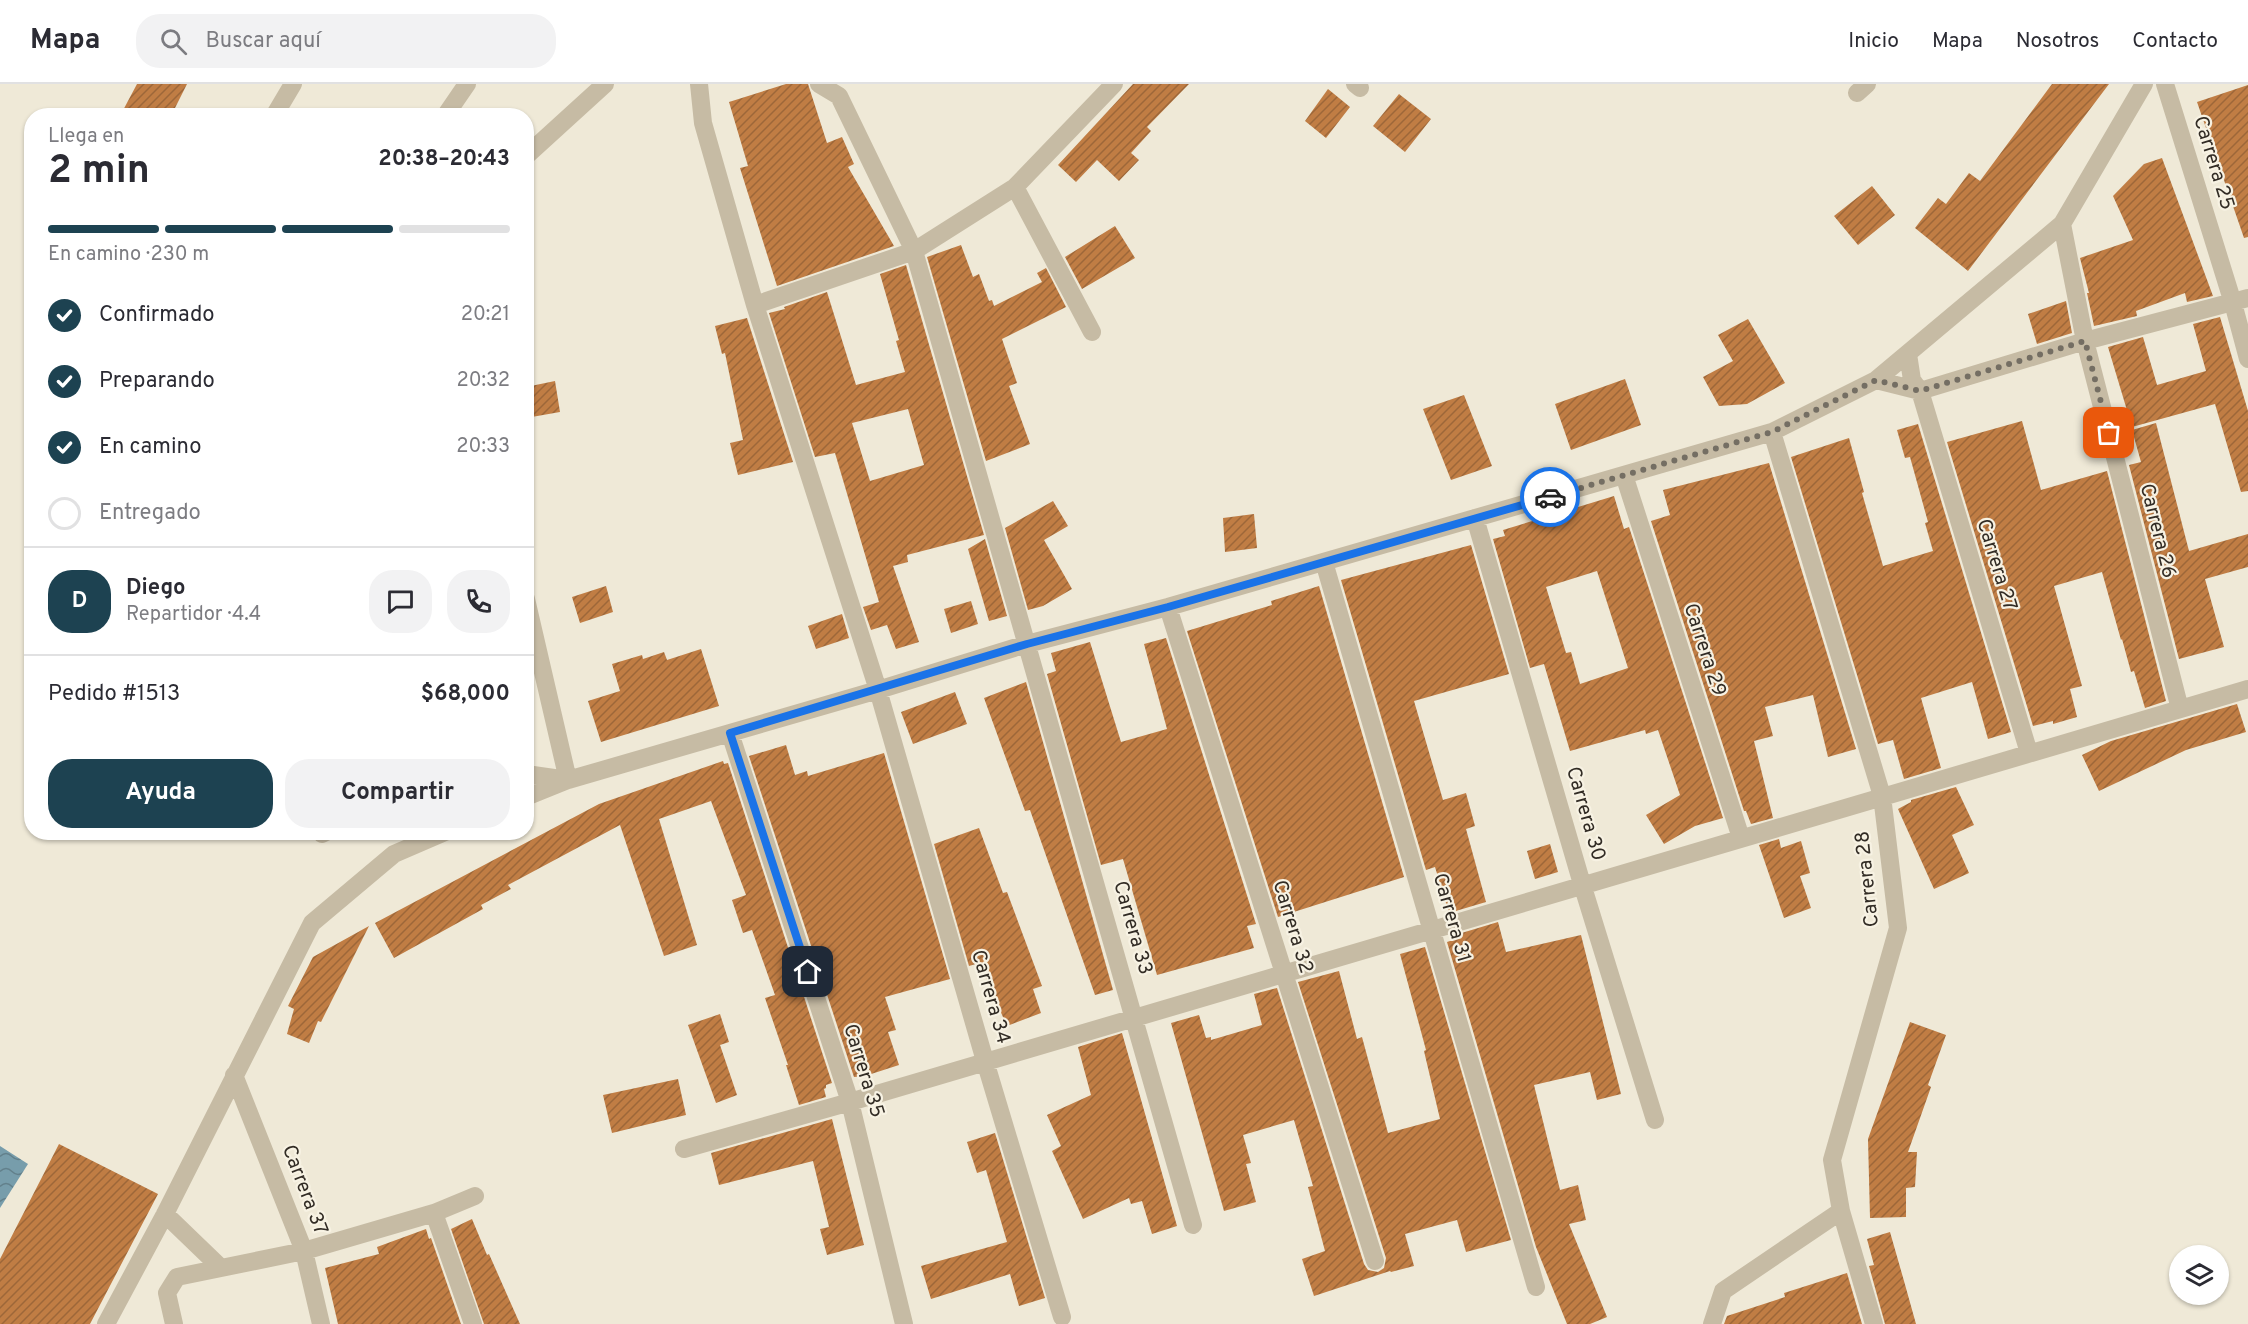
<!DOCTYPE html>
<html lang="es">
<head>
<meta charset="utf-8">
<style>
  :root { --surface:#fff; --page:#f2f2f3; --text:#2b2b33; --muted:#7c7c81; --line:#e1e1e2; --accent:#1d4251 }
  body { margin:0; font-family:Overpass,sans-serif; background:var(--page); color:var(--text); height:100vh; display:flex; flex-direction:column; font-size:22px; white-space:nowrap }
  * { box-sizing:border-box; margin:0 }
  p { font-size:20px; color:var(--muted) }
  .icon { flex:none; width:33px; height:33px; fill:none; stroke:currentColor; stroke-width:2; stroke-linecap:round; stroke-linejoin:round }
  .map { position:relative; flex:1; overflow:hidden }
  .drawer { position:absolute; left:24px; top:24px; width:510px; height:732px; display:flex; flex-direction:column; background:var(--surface); border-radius:24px; box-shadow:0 2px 4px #0004 }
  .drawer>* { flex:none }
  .buttons { position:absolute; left:2169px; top:1161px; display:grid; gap:12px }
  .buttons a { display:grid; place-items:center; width:60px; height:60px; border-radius:50%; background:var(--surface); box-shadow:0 2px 4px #0004; font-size:30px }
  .pin { position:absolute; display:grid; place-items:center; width:51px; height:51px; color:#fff; margin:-26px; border-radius:12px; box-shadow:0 3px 9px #0006 }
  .courier { position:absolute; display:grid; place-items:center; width:60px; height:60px; margin:-30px; border:4px solid #1a73e8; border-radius:50%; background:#fff; color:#222; box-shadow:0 2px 8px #0007 }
  .summary em { font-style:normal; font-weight:700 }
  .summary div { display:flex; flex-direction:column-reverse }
  .summary { display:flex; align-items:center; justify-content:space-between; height:102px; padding:0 24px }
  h1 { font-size:39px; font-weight:700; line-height:45px }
  .bar { display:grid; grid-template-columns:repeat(4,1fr); gap:9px 6px; align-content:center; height:72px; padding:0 24px }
  .bar i { height:8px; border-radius:4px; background:var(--line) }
  .bar .current { background:var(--accent) }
  .bar p { grid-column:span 4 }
  .line { display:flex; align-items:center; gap:15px; padding:0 24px; border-top:2px solid var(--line) }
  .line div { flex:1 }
  .round { display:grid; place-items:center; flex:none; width:63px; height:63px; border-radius:24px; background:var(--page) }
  ol { padding:0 24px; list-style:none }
  li { display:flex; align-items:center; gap:18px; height:66px }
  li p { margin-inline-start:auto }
  li .icon { padding:6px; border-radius:50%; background:var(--accent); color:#fff; stroke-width:4 }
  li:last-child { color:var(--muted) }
  li i { width:33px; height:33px; border:3px solid var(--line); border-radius:50% }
  .cta { display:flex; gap:12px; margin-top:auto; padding:12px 24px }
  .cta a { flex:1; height:69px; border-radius:24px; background:var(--accent); color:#fff; font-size:24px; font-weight:700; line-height:69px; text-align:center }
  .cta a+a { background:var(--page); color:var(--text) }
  header { display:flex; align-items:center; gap:36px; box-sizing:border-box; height:84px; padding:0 30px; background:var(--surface); border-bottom:2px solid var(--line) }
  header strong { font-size:28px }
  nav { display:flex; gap:33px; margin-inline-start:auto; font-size:21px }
  .search { width:420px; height:54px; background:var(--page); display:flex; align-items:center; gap:15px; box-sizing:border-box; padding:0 21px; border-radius:24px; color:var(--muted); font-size:22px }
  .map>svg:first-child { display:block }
  .water { fill:url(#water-waves) }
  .building { fill:url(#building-hatch); fill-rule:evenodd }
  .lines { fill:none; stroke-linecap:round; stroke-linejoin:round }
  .street { stroke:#c6bba4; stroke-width:18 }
  .done { stroke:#746e63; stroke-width:6; stroke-dasharray:0 10.8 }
  .route { stroke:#1a73e8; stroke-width:8 }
  .labels { text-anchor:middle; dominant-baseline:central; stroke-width:4.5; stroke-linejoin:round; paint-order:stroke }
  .street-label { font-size:20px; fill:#322c25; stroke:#f7f2e3 }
</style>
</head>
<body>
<header>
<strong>Mapa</strong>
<div class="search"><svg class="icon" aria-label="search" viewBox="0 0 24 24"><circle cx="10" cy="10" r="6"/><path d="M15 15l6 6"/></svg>Buscar aquí</div>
<nav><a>Inicio</a><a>Mapa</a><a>Nosotros</a><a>Contacto</a></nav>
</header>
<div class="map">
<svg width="2248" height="1240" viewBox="0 0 2248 1240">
  <defs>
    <pattern id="water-waves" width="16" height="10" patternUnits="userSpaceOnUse" patternTransform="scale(1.5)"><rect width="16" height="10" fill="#779dab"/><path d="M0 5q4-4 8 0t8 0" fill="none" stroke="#62808b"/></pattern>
    <pattern id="building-hatch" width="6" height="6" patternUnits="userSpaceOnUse" patternTransform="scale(1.5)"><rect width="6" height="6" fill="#c07d44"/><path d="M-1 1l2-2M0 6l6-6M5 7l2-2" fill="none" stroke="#9d6739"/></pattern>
  </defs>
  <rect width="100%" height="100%" fill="#efe9d7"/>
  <!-- water -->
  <path class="water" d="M0,1062l28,18 -28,44z"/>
  <!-- building -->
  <path class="building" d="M137,0h50l-16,32h-51z
    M786,0h22l19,59 15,-6 12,27 -6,3 46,79 -117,40 -37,-118 8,-2 -19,-64z
    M1133,0h56l-42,43 4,4 -20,22 8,7 -20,21 -22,-21 -21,22 -18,-17z
    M2052,0h57l-141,187 -53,-43 23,-30 8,6 23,-31 11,8z
    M2248,1v152l-4,1 -47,-136z
    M1328,5l22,18 -24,31 -21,-17z
    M1399,10l32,25 -26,33 -32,-26z
    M2162,74l51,138 -26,6 -2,-9 -49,18 1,5 -43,10 -7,-33h2l-9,-35 53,-18 -20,-44 31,-32z
    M1872,102l23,29 -37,30 -24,-29z
    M1115,142l20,32 -53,31 -17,-32z
    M961,161l12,32 6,-3 10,27 3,-1 2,6 48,-24 -5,-9 9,-5 20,39 -64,32 15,44 -8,3 21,58 -44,17 -59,-204z
    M906,181l78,270 -77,20 1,7 -15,4 26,76 -23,7 -9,-24 -16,5 -8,-23 16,-5 -44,-149 -20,4 -46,-144 16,-4 -1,-2 43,-15 29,93 49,-13 -9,-31 3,-1 -19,-66zM908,325l16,56 -54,16 -18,-58z
    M2066,217l6,32 -35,11 -9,-30z
    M2220,233l28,94v80l-7,1 -26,-88 -83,23 -24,-80 35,-10 14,48 49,-14 -13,-47z
    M747,234l46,144 -55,13 -8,-32 13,-3 -18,-87 -3,1 -7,-28z
    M1748,235l37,64 -38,21 -28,2 -16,-29 30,-16 -15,-26z
    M1625,295l16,46 -70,25 -16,-46z
    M555,297l5,31 -34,6v-31z
    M1464,311l28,71 -41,14 -28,-71z
    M2022,337l19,69 66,-19 59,230 -21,7 -11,-37 -3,1 -9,-33 -1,1 -19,-68 -48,14 28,100 -12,3 7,28 -24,7v-3l-20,5 -86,-284z
    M2156,339l33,128 59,-17v33l-43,12 19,68 -45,12 -50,-194 12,-3 -9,-32z
    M1918,340l93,308 -23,7 -16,-57 -51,16 20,70 -37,11 -11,-39 -15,4 -87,-287 58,-19 15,54 -2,1 21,73 50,-15 -8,-28 3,-1 -18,-65 -5,1 -8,-28z
    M1769,379l87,286 -28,8 -15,-62 -48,12 8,29 -19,5 19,77 -22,6 -5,-13h-2l-93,-290 19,-6 -7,-25z
    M1614,412l10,33 5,-2 94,291 -28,8 -31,18 -18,-29 34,-20 -22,-65 -12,4 -1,-4 -75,21 -26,-87 -14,4 -37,-129 12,-3 -2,-6zM1597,487l31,97 -48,16 -9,-32 -5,1 -20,-66z
    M1053,417l15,25 -24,14 28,49 -29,17 -15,4 -23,-82z
    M1254,430l3,34 -32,4 -2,-34z
    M985,455l22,77 -18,5 -21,-72z
    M1471,461l38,129 -95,27 29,99 23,-7 9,33 -9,3 20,73 -37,11 -14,-46 -9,3 -85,-290z
    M606,502l7,26 -33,11 -8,-26z
    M1319,502l85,291 -126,40 -91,-286 85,-26 -1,-4z
    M971,517l7,23 -27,9 -7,-24z
    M842,530l7,24 -33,11 -8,-23z
    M1166,554l90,286 -9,2 7,22 -97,27 -34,-116 -22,6 -54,-191 9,-3 -5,-18 39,-11 31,100 46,-13 -23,-85z
    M701,565l18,57 -118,36 -13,-41 32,-10 -8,-27 30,-9 1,4 21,-7 3,8z
    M1026,598l87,308 -18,5 -65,-185 -5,1 -41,-113z
    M955,608l12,32 -54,20 -12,-32z
    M2237,620l9,28 -60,18 -87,41 -17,-36 29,-14z
    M786,661l9,30 12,-4 1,5 76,-23 66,226 -65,18 11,33 -8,2 11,33 -34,11 -11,1 -105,-321z
    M723,677l1,3 4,-1 104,320 -6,2v3l-2,1 2,8 -27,8 -13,-40h2l-23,-67 10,-3 -23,-65 -9,3 -11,-33 14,-5 -35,-94 -52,18 38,126 -33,11 -44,-131 -112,60 3,4 -30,16 2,4 -89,49 -19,-35 224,-119z
    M1956,703l18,38 -22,10 17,38 -35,16 -36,-80 13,-7v-2z
    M979,744l24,65 4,-1 35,94 -9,3 8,24 -34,13 -28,-63 -10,3 -35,-122z
    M1779,755l2,9 20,-7 9,32 -10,3 11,32 -27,10 -25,-73z
    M1550,760l8,28 -23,7 -8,-28z
    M1498,838l8,30 75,-17 40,159 -24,6 -7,-28 -56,13 26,105 18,-5 8,35 -17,4 38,93 -17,7h-23l-31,-77 -89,-305 9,-3 -1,-4z
    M369,842l-48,96 -3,-1 -9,22 -22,-9 7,-25 -6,-3 25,-49z
    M1425,863l86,293 -45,12 -9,-32 -52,14 9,32 -23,6 -1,-1 -76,25 -12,-37 23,-8 -17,-64 5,-1 -19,-66 -51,15 8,28 -5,1 10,38 -32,9 -53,-188 28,-8 7,23 5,-1v3l51,-15 -8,-31 23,-6 87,276 4,6 10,2 6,-4 2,-10 -88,-276 41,-11 18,68 5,-2 26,96 52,-14 -16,-68 2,-1 -26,-96z
    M720,930l9,28 -9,3 17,50 -21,8 -28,-78z
    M1910,938l36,13 -18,50 3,2 -23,65h9l-2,35 -9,1v29l-36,1 -2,-79z
    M1122,949l55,193 -25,8 -10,-33 -11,3 -2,-6 -46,21 -31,-68 9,-5 -14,-31 44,-20 -13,-48z
    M678,995l8,36 -74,18 -9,-38z
    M832,1035l32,126 -37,10 -7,-26 9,-2 -16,-66 -94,24 -8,-32z
    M995,1049l50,165 -26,8 -9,-32 -79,25 -10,-33 86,-24 -21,-72 -9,3 -10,-31z
    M59,1060l99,50 -68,130h-90v-65z
    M472,1135l15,36 2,-1 31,70h-36l-33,-95z
    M426,1145l3,10 2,-1 30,86h-123l-13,-56 54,-14 -2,-7z
    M1890,1148l14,49 12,43h-31l-16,-58 5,-1 -7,-26z
    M1847,1189l15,51h-138l3,-8 58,-19 -1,-4z"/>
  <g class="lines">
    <!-- street -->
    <path class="street" d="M699,0l4,39 52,182 123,385 107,371 77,256
      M819,0l20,12 75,155 279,974
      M1355,0l5,4
      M2165,0l68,219 15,56
      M1857,9l10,-9
      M274,32l19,-32
      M445,32l22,-32
      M526,72l79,-72
      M1015,103l77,145
      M2062,140l23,117 95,368
      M755,221l159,-54 101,-64 99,-103
      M1908,270l4,26 8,11 109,362
      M1876,296l44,11 165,-50 163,-43
      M1772,348l110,364 16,132 -66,232 9,51 33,113
      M1624,391l117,363
      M1475,434l107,366 73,236
      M1324,478l212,725
      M526,515l42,181 -42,-6
      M1168,523l207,654
      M730,649l120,369 54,222
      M526,713l42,-17 310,-90 149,-46 141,-37 604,-175 104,-52 186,-156 82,-140
      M322,750l4,-2
      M234,991l70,176 17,73
      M684,1065l166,-47 1398,-413
      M434,1129l39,111
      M165,1130l55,53
      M106,1240l59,-110 147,-291 82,-69 51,-22
      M174,1240l-7,-31 10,-16 127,-26 130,-38 41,-17
      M1712,1240l11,-33 118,-80"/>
  </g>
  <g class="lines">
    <!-- done -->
    <path class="done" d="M1550,413l222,-65 104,-52 44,11 165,-50 24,92"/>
    <!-- route -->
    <path class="route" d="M808,888l-78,-239 297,-89 141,-37 382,-110"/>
  </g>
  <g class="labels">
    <!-- street labels -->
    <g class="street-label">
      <text transform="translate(2213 79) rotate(73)">Carrera 25</text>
      <text transform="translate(2157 447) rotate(76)">Carrera 26</text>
      <text transform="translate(1996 481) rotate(73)">Carrera 27</text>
      <text transform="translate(1704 566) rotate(72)">Carrera 29</text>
      <text transform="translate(1585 730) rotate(74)">Carrera 30</text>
      <text transform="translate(1868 795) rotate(-96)">Carrera 28</text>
      <text transform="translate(1451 834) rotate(74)">Carrera 31</text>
      <text transform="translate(1292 843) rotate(73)">Carrera 32</text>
      <text transform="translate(1132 844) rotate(74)">Carrera 33</text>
      <text transform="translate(990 913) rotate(74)">Carrera 34</text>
      <text transform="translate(863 987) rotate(73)">Carrera 35</text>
      <text transform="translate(304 1106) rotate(69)">Carrera 37</text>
    </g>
  </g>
</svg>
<div class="buttons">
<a><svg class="icon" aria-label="layers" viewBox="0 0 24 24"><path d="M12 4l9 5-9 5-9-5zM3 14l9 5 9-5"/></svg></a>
</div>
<div class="pin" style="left:2109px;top:349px;background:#ea580c"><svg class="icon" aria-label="bag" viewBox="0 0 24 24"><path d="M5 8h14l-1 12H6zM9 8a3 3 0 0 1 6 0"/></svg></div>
<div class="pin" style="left:808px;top:888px;background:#1f2937"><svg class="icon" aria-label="home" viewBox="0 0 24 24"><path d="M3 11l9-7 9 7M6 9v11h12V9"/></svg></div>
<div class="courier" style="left:1550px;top:413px"><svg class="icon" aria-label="car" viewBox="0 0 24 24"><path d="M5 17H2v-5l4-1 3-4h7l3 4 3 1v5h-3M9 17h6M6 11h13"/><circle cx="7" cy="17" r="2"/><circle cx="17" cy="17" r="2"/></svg></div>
<section class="drawer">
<div class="summary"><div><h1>2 min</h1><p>Llega en</p></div><em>20:38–20:43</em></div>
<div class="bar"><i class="current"></i><i class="current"></i><i class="current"></i><i></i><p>En camino · 230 m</p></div>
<ol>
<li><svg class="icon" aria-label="check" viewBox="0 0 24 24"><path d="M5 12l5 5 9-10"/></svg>Confirmado<p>20:21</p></li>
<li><svg class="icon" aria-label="check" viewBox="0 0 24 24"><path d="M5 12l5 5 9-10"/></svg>Preparando<p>20:32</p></li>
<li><svg class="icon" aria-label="check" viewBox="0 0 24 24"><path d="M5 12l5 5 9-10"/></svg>En camino<p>20:33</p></li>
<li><i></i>Entregado</li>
</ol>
<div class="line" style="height:108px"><b class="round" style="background:var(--accent);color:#fff">D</b><div><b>Diego</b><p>Repartidor · 4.4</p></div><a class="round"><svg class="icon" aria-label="chat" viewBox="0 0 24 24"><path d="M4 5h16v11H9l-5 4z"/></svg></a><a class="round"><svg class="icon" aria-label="phone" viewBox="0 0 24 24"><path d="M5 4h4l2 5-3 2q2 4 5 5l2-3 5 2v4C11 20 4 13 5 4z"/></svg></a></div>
<div class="line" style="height:78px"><div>Pedido #1513</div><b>$68,000</b></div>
<div class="cta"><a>Ayuda</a><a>Compartir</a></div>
</section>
</div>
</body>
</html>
